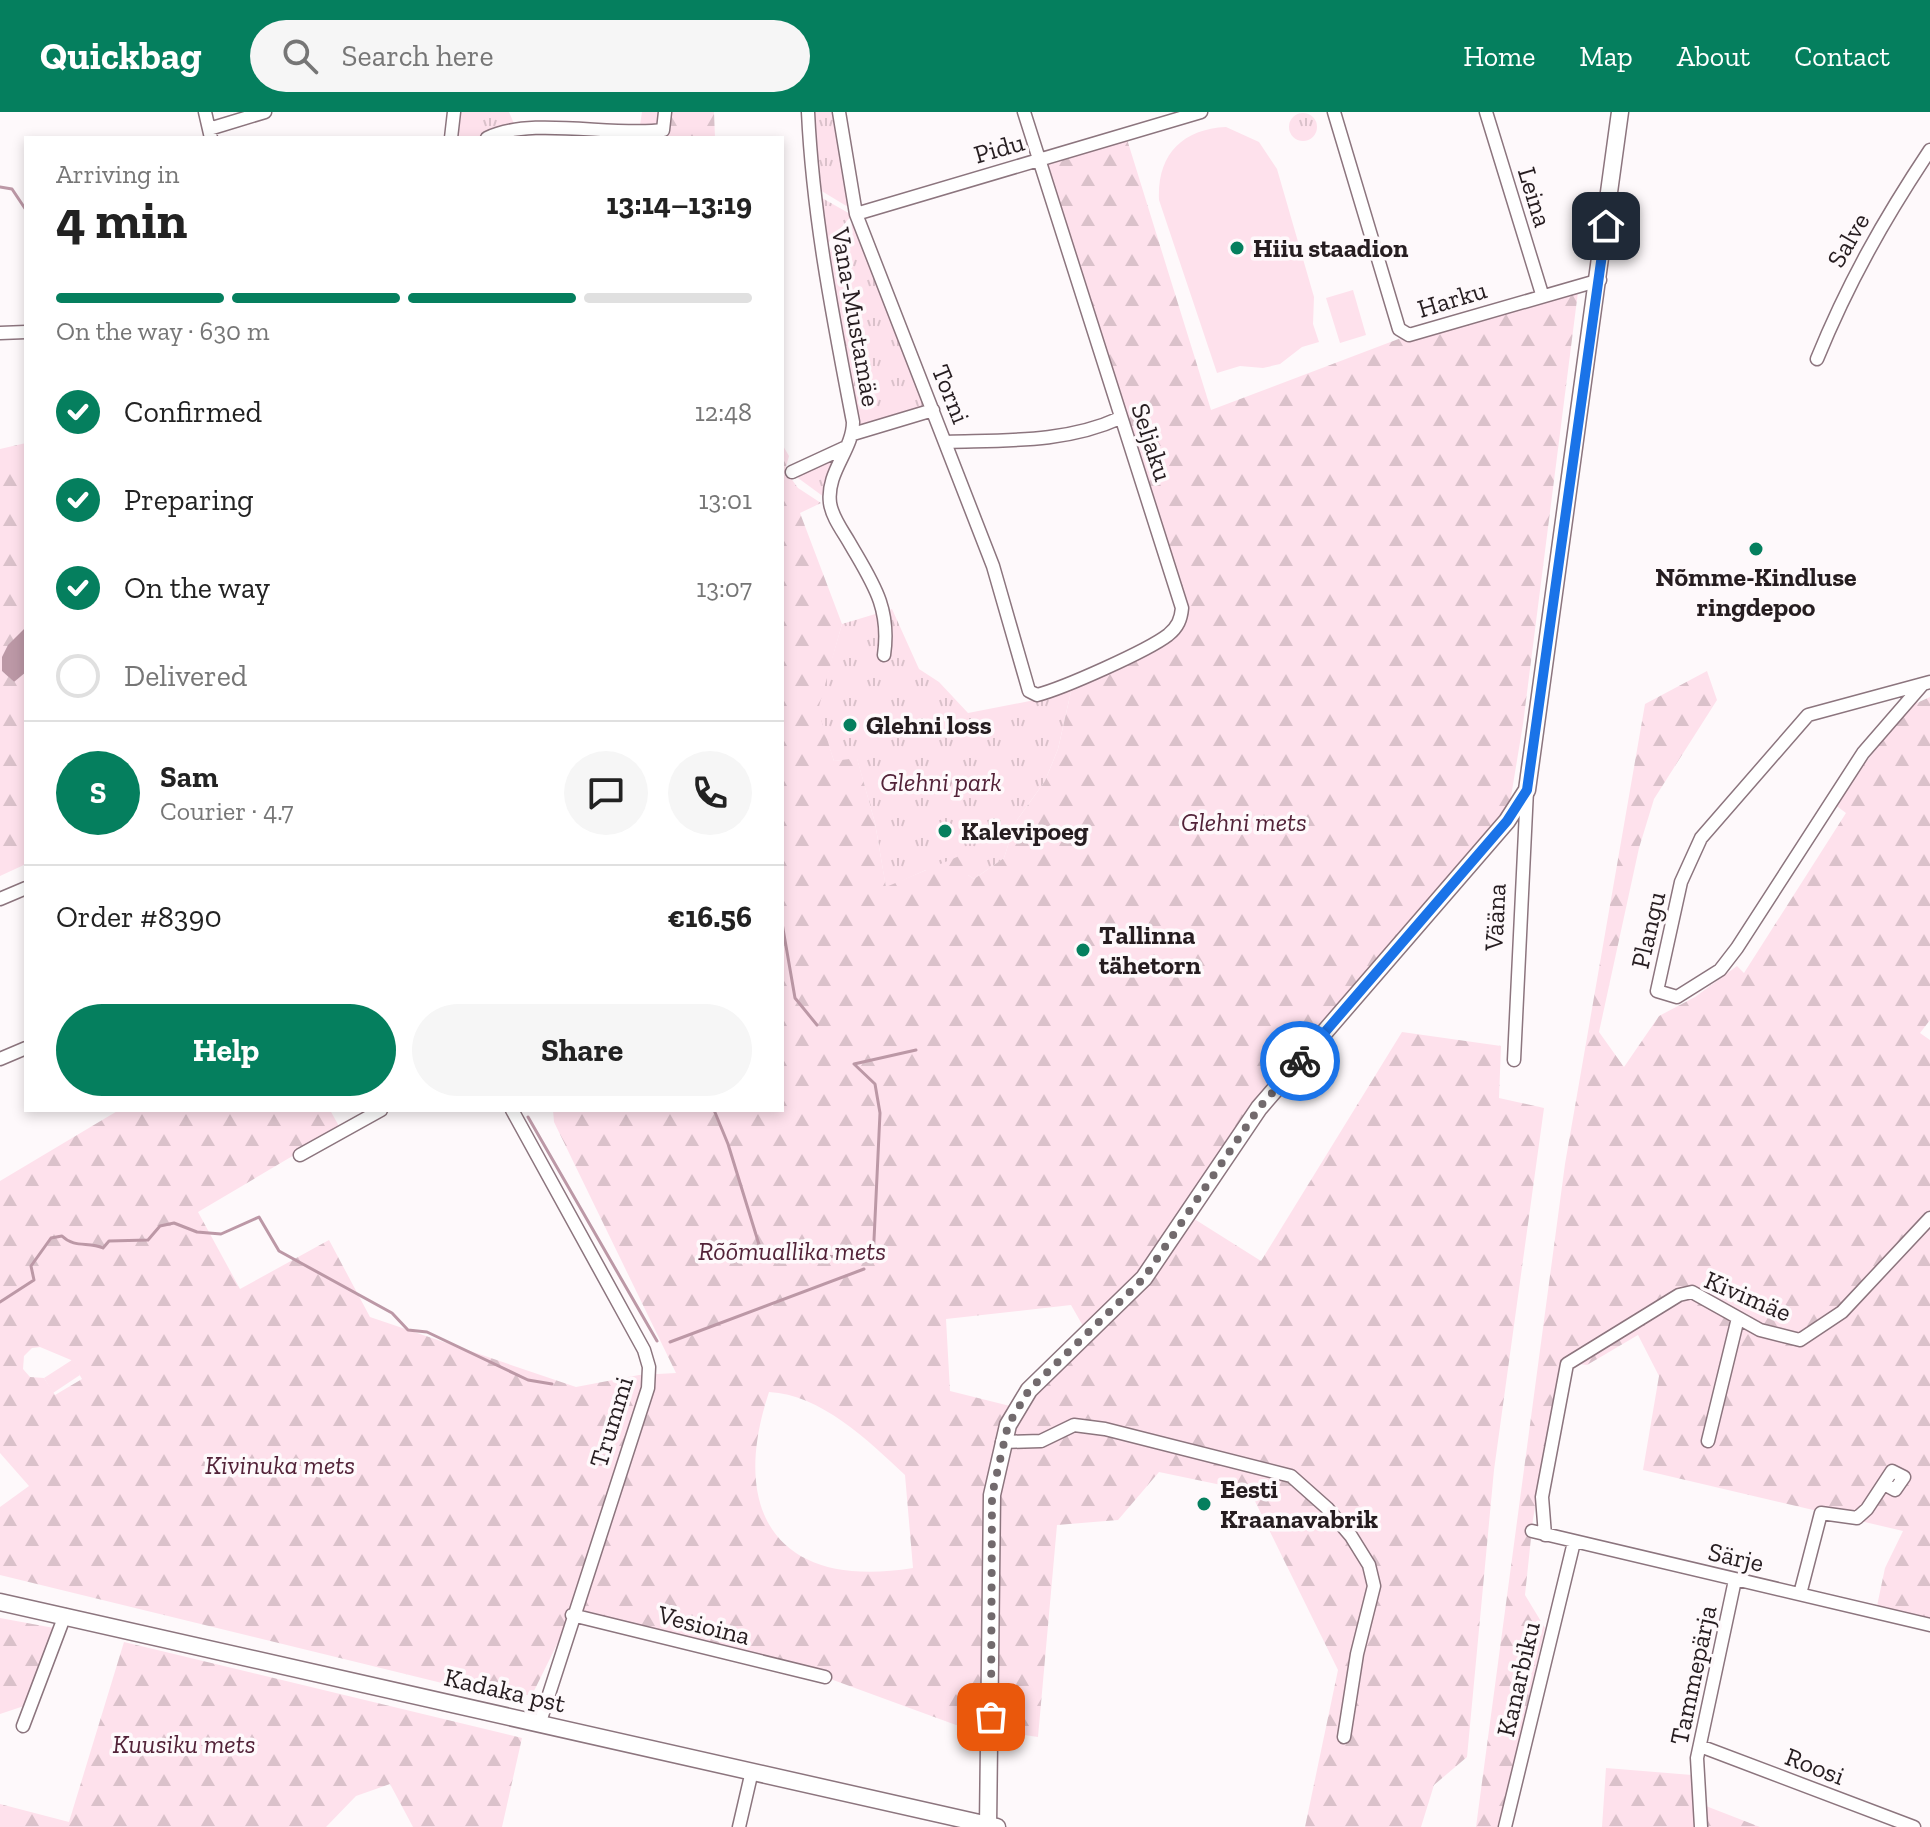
<!DOCTYPE html>
<html lang="en">
<head>
<meta charset="utf-8">
<style>
  :root { --surface:#fff; --page:#f6f6f6; --text:#222; --muted:#767676; --line:#e0e0e0; --accent:#057f5e }
  body { margin:0; font-family:"Zilla Slab",serif; background:var(--page); color:var(--text); height:100vh; display:flex; flex-direction:column; font-size:30px; white-space:nowrap }
  * { box-sizing:border-box; margin:0 }
  p { font-size:26px; color:var(--muted) }
  .icon { flex:none; width:44px; height:44px; fill:none; stroke:currentColor; stroke-width:2; stroke-linecap:round; stroke-linejoin:round }
  .map { position:relative; flex:1; overflow:hidden }
  .side { position:absolute; left:24px; top:24px; width:760px; height:976px; display:flex; flex-direction:column; background:var(--surface); border-radius:0px; box-shadow:0 4px 12px #0003 }
  .side>* { flex:none }
  .pin { position:absolute; display:grid; place-items:center; width:68px; height:68px; color:#fff; margin:-34px; border-radius:16px; box-shadow:0 4px 12px #0006 }
  .courier { position:absolute; display:grid; place-items:center; width:80px; height:80px; margin:-40px; border:6px solid #1a73e8; border-radius:50%; background:#fff; color:#222; box-shadow:0 2px 10px #0007 }
  .overview em { font-style:normal; font-weight:800 }
  .overview div { display:flex; flex-direction:column-reverse }
  .overview { display:flex; align-items:center; justify-content:space-between; height:136px; padding:0 32px }
  h1 { font-size:52px; font-weight:800; line-height:60px }
  .bar { display:grid; grid-template-columns:repeat(4,1fr); gap:12px 8px; align-content:center; height:96px; padding:0 32px }
  .bar i { height:10px; border-radius:6px; background:var(--line) }
  .bar .selected { background:var(--accent) }
  .bar p { grid-column:span 4 }
  .line { display:flex; align-items:center; gap:20px; padding:0 32px; border-top:2px solid var(--line) }
  .line div { flex:1 }
  .round { display:grid; place-items:center; flex:none; width:84px; height:84px; border-radius:42px; background:var(--page) }
  ol { padding:0 32px; list-style:none }
  li { display:flex; align-items:center; gap:24px; height:88px }
  li p { margin-inline-start:auto }
  li .icon { padding:8px; border-radius:50%; background:var(--accent); color:#fff; stroke-width:4 }
  li:last-child { color:var(--muted) }
  li i { width:44px; height:44px; border:4px solid var(--line); border-radius:50% }
  .cta { display:flex; gap:16px; margin-top:auto; padding:16px 32px }
  .cta a { flex:1; height:92px; border-radius:48px; background:var(--accent); color:#fff; font-size:32px; font-weight:800; line-height:92px; text-align:center }
  .cta a+a { background:var(--page); color:var(--text) }
  header { display:flex; align-items:center; gap:48px; box-sizing:border-box; height:112px; padding:0 40px; background:var(--accent); color:#fff }
  header strong { font-size:38px }
  nav { display:flex; gap:44px; margin-inline-start:auto; font-size:28px }
  .search { width:560px; height:72px; background:var(--page); display:flex; align-items:center; gap:20px; box-sizing:border-box; padding:0 28px; border-radius:44px; color:var(--muted); font-size:30px }
  .map>svg:first-child { display:block }
  .grass { fill:url(#grass-tufts) }
  .forest { fill:url(#forest-firs); fill-rule:evenodd }
  .pitch { fill:#fee1ec }
  .water { fill:#bc98a6 }
  .lines { fill:none; stroke-linecap:round; stroke-linejoin:round }
  .stream { stroke:#bc98a6; stroke-width:3 }
  .street-casing { stroke:#8c757e; stroke-width:15 }
  .secondary-casing { stroke:#8c757e; stroke-width:19 }
  .street { stroke:#fff; stroke-width:12 }
  .secondary { stroke:#fff; stroke-width:16 }
  .done { stroke:#726a6d; stroke-width:8; stroke-dasharray:0 14.4 }
  .route { stroke:#1a73e8; stroke-width:10 }
  .poi-dot { fill:#057f5e; stroke:#fef9fb; stroke-width:3 }
  .labels { text-anchor:middle; dominant-baseline:central; stroke-width:7; stroke-linejoin:round; paint-order:stroke }
  .street-label { font-size:26px; fill:#261d20; stroke:#fef9fb }
  .poi-label { font-size:26px; font-weight:bold; fill:#261d20; stroke:#fef9fb; text-anchor:start }
  .park-label { font-size:26px; font-style:italic; fill:#522238; stroke:#fef9fb }
</style>
</head>
<body>
<header>
<strong>Quickbag</strong>
<div class="search"><svg class="icon" aria-label="search" viewBox="0 0 24 24"><circle cx="10" cy="10" r="6"/><path d="M15 15l6 6"/></svg>Search here</div>
<nav><a>Home</a><a>Map</a><a>About</a><a>Contact</a></nav>
</header>
<div class="map">
<svg width="1930" height="1715" viewBox="0 0 1930 1715">
  <defs>
    <pattern id="grass-tufts" width="24" height="20" patternUnits="userSpaceOnUse" patternTransform="scale(2)"><rect width="24" height="20" fill="#fee1ec"/><path d="M3 7l-1-3M5 7V3M7 7l1-3M15 17l-1-3M17 17v-4M19 17l1-3" fill="none" stroke="#dac1ca"/></pattern>
    <pattern id="forest-firs" width="22" height="20" patternUnits="userSpaceOnUse" patternTransform="scale(2)"><rect width="22" height="20" fill="#fee1ec"/><path d="M5 1l3.5 6h-7zM16 11l3.5 6h-7z" fill="#dac1ca"/></pattern>
  </defs>
  <rect width="100%" height="100%" fill="#fef9fb"/>
  <!-- grass -->
  <path class="grass" d="M457,0h52l6,14 -32,12h-27z
    M814,0h22l17,98 -38,-23z
    M1289 15a14 14 0 1 1 28 0a14 14 0 1 1-28 0Z
    M815,82l37,21 -29,34z
    M856,107l73,189 -70,20 -35,-172z
    M834,345l-10,40 -26,-19v-5z
    M892,497l27,60 20,13 29,31 77,-15 27,-11 -14,62 -13,32 -30,42 -11,35 -30,21 -6,-4 -42,-5 -40,18 -11,-65 -18,-64 -23,2 -17,-51 25,-86z"/>
  <!-- forest -->
  <path class="forest" d="M642,0h72l1,26h-77z
    M1126,24l85,274 198,-75 170,-51 -56,440 -16,97 -248,287 -71,107 73,46 141,-229 99,14 -2,52 45,10 -50,362 -27,287 -33,28 -13,42h-116l33,-157 -88,-179 -91,-19 -41,48 -61,5 -19,212 -82,-12 -131,-48 -254,-61 -39,79h-41l-491,-120v-68l29,-21 -29,-33v-272l119,-71h211l10,18 -142,84 42,77 89,-49 41,77 206,70 63,-12 37,-2 -122,-251 -1,-12h229v-666l7,12 -4,14 13,18 23,15 -21,10 42,111 -24,86 16,51 23,-3 18,65 11,64 78,-33 6,15 -2,6 6,4 30,-21 11,-35 30,-42 13,-32 14,-62 96,-52 13,-15 -141,-461zM1071,1193l16,28 -69,75 -68,-17 -4,-72zM40,1235l31,13 11,19 -27,16 -11,-17 -14,-1 -7,-8 1,-13 8,-8zM769,1280c51,2 100,49 136,83l8,93c-133,22 -185,-53 -144,-176z
    M26,331v184c-14,15 -23,23 -24,44l12,11 12,-10v192l-26,12v-427z
    M1707,559l10,29 -63,99 -15,49 -40,184 25,35 35,-51 36,-19 42,-31 7,7 102,-160 -12,-9 74,-97 22,-10v323l-10,13 10,7v578l-53,-12 8,-38 18,-37 -260,-61 16,-94 -21,-41 -51,30 -26,-3 -28,157 -8,76 20,33 -46,199h-23l89,-663 80,-460z
    M0,1506l54,10 -24,76 -30,10z
    M124,1530l398,96 -20,89h-89l-23,-43 -34,12 -30,31h-326v-23l69,18z
    M1606,1656l86,7 1,26 67,26h-158z"/>
  <!-- pitch -->
  <path class="pitch" d="M1226,15l33,15 18,27 37,128 -1,27 6,18 -17,5 -22,17 -17,4 -23,-2 -23,7 -58,-173c-2,-45 23,-71 67,-73z
    M1353,178l13,45 -26,8 -14,-45z
    M72,1248l8,15 -27,18 -9,-15z"/>
  <!-- water -->
  <path class="water" d="M26,515v45l-12,10 -12,-11v-14l6,-12z"/>
  <g class="lines">
    <!-- stream -->
    <path class="stream" d="M0,75l12,2 14,21
      M782,811l13,75 22,27
      M714,998l14,34 33,107 101,8
      M528,1005l129,224
      M873,1149l7,-148 -5,-29 -21,-20 62,-14
      M0,1190l34,-22 -3,-14 20,-28 11,-2c13,13 27,5 41,12l6,-7 39,-1 12,-14 14,-3 23,9 24,2 38,-17 20,34 113,62 16,17 19,2 101,48 24,4
      M670,1230l194,-73"/>
    <defs>
      <path id="street" d="M205,0l6,26
        M808,0c5,105 25,206 45,310 0,28 -27,50 -23,81 2,14 12,27 19,39 23,40 42,65 35,113
        M839,0l17,102 137,352 36,125 8,4c27,-7 110,-44 131,-60 10,-8 13,-16 14,-27l-158,-496
        M1334,0l65,217 10,6 191,-55
        M1486,0l56,182
        M209,17l56,-17
        M451,26l3,-26
        M487,26c44,-22 125,-1 176,-8l2,-18
        M856,102l345,-102
        M0,221l26,-1
        M1817,247c31,-76 67,-140 113,-209
        M853,322l80,-24
        M947,330c58,-2 119,1 173,-24
        M792,360l52,-24
        M1922,573l-59,68 -126,195 -17,22 -43,27 -20,-6 24,-109 20,-44 107,-123 122,-33
        M0,787l26,-11
        M0,947l26,-11
        M1514,948l13,-270
        M512,998l132,240 5,17 -1,21 -108,334
        M300,1043l81,-45
        M1708,1329l30,-123
        M1002,1330l39,-1 33,-16 31,4 186,47 36,32 24,28 18,29 5,21 -17,68 -13,83
        M1532,1419l398,94
        M1545,1423l-3,-38 25,-133 112,-69 13,-3 68,38 40,10 42,-28 88,-94
        M1800,1482l21,-81 36,5 10,-9 25,-38 12,6 -9,13 -11,-6
        M572,1503l253,62
        M23,1614l42,-111
        M1700,1634l214,81
        M739,1715l13,-56
        M1505,1715l69,-285
        M1701,1715l-4,-69 38,-178"/>
      <path id="secondary" d="M0,1490l997,225
        M988,1715l4,-332 16,-70 21,-35 115,-112 115,-170 248,-287 20,-31 93,-678"/>
    </defs>
    <!-- street casing -->
    <use href="#street" class="street-casing"/>
    <!-- secondary casing -->
    <use href="#secondary" class="secondary-casing"/>
    <!-- street -->
    <use href="#street" class="street"/>
    <!-- secondary -->
    <use href="#secondary" class="secondary"/>
  </g>
  <g class="lines">
    <!-- done -->
    <path class="done" d="M991,1605l1,-222 16,-70 21,-35 115,-112 115,-170 41,-47"/>
    <!-- route -->
    <path class="route" d="M1300,949l207,-240 20,-31 79,-564"/>
  </g>
  <!-- markers -->
  <g class="poi-dot">
    <circle cx="1237" cy="136" r="8"/>
    <circle cx="1756" cy="437" r="8"/>
    <circle cx="850" cy="613" r="8"/>
    <circle cx="945" cy="719" r="8"/>
    <circle cx="1083" cy="838" r="8"/>
    <circle cx="1204" cy="1392" r="8"/>
  </g>
  <g class="labels">
    <!-- street labels -->
    <g class="street-label">
      <text transform="translate(999 36) rotate(-16)">Pidu</text>
      <text transform="translate(1535 85) rotate(73)">Leina</text>
      <text transform="translate(1848 128) rotate(-60)">Salve</text>
      <text transform="translate(1452 187) rotate(-17)">Harku</text>
      <text transform="translate(856 205) rotate(80)">Vana-Mustamäe</text>
      <text transform="translate(951 282) rotate(68)">Torni</text>
      <text transform="translate(1152 330) rotate(72)">Seljaku</text>
      <text transform="translate(1495 805) rotate(-87)">Vääna</text>
      <text transform="translate(1648 818) rotate(-77)">Plangu</text>
      <text transform="translate(1748 1184) rotate(23)">Kivimäe</text>
      <text transform="translate(611 1310) rotate(-73)">Trummi</text>
      <text transform="translate(1736 1445) rotate(13)">Särje</text>
      <text transform="translate(704 1513) rotate(14)">Vesioina</text>
      <text transform="translate(1693 1563) rotate(-78)">Tammepärja</text>
      <text transform="translate(1518 1567) rotate(-77)">Kanarbiku</text>
      <text transform="translate(505 1578) rotate(13)">Kadaka pst</text>
      <text transform="translate(1815 1654) rotate(21)">Roosi</text>
    </g>
    <!-- poi labels -->
    <g class="poi-label">
      <text x="1253" y="136">Hiiu staadion</text>
      <text x="1756" y="465" text-anchor="middle">Nõmme-Kindluse<tspan x="1756" dy="30">ringdepoo</tspan></text>
      <text x="866" y="613">Glehni loss</text>
      <text x="961" y="719">Kalevipoeg</text>
      <text x="1099" y="823">Tallinna<tspan x="1099" dy="30">tähetorn</tspan></text>
      <text x="1220" y="1377">Eesti<tspan x="1220" dy="30">Kraanavabrik</tspan></text>
    </g>
    <!-- park labels -->
    <g class="park-label">
      <text x="941" y="670">Glehni park</text>
      <text x="1244" y="710">Glehni mets</text>
      <text x="792" y="1139">Rõõmuallika mets</text>
      <text x="280" y="1353">Kivinuka mets</text>
      <text x="184" y="1632">Kuusiku mets</text>
    </g>
  </g>
</svg>
<div class="pin" style="left:991px;top:1605px;background:#ea580c"><svg class="icon" aria-label="bag" viewBox="0 0 24 24"><path d="M5 8h14l-1 12H6zM9 8a3 3 0 0 1 6 0"/></svg></div>
<div class="pin" style="left:1606px;top:114px;background:#1f2937"><svg class="icon" aria-label="home" viewBox="0 0 24 24"><path d="M3 11l9-7 9 7M6 9v11h12V9"/></svg></div>
<div class="courier" style="left:1300px;top:949px"><svg class="icon" aria-label="bike" viewBox="0 0 24 24"><circle cx="6" cy="16" r="4"/><circle cx="18" cy="16" r="4"/><path d="M6 16l4-8h5l3 8M10 8l3 8H6M13 5h3"/></svg></div>
<section class="side">
<div class="overview"><div><h1>4 min</h1><p>Arriving in</p></div><em>13:14–13:19</em></div>
<div class="bar"><i class="selected"></i><i class="selected"></i><i class="selected"></i><i></i><p>On the way · 630 m</p></div>
<ol>
<li><svg class="icon" aria-label="check" viewBox="0 0 24 24"><path d="M5 12l5 5 9-10"/></svg>Confirmed<p>12:48</p></li>
<li><svg class="icon" aria-label="check" viewBox="0 0 24 24"><path d="M5 12l5 5 9-10"/></svg>Preparing<p>13:01</p></li>
<li><svg class="icon" aria-label="check" viewBox="0 0 24 24"><path d="M5 12l5 5 9-10"/></svg>On the way<p>13:07</p></li>
<li><i></i>Delivered</li>
</ol>
<div class="line" style="height:144px"><b class="round" style="background:var(--accent);color:#fff">S</b><div><b>Sam</b><p>Courier · 4.7</p></div><a class="round"><svg class="icon" aria-label="chat" viewBox="0 0 24 24"><path d="M4 5h16v11H9l-5 4z"/></svg></a><a class="round"><svg class="icon" aria-label="phone" viewBox="0 0 24 24"><path d="M5 4h4l2 5-3 2q2 4 5 5l2-3 5 2v4C11 20 4 13 5 4z"/></svg></a></div>
<div class="line" style="height:104px"><div>Order #8390</div><b>€16.56</b></div>
<div class="cta"><a>Help</a><a>Share</a></div>
</section>
</div>
</body>
</html>
